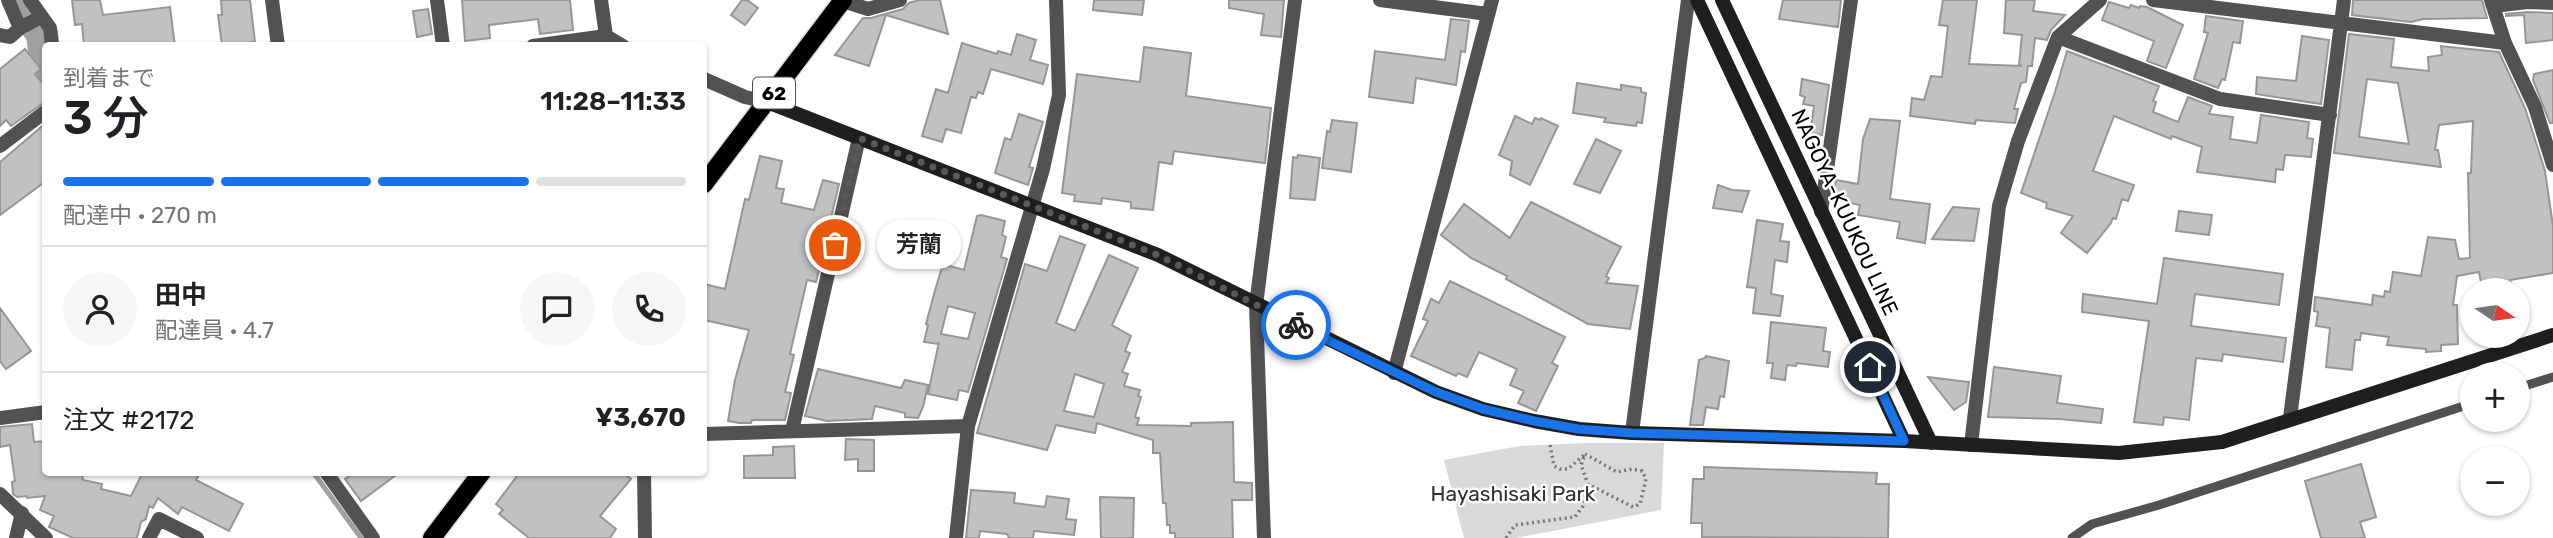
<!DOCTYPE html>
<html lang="ja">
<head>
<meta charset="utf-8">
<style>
  :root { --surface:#fff; --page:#f6f6f6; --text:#202124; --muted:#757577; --line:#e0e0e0; --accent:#1a73e8 }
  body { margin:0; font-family:Rubik,"Noto Sans JP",sans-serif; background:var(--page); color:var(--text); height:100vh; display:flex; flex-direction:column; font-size:26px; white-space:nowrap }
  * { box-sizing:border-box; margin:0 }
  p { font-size:23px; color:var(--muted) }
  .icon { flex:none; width:38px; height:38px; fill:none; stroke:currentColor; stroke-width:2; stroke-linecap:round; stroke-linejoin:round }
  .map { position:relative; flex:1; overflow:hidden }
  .side { position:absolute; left:42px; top:42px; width:665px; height:434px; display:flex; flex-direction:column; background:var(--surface); border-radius:7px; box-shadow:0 2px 5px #0004 }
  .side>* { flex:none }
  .needle { width:46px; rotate:103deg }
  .fabs { position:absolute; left:2460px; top:278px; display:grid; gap:14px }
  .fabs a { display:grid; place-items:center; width:70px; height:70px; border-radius:50%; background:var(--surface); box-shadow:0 2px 5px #0004; font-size:35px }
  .pin { position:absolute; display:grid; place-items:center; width:60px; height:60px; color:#fff; margin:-30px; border:4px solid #fff; border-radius:50%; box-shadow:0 2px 7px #0007 }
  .courier { position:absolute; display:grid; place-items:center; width:70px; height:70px; margin:-35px; border:5px solid #1a73e8; border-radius:50%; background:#fff; color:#222; box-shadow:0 2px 9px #0007 }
  .bubble { position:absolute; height:49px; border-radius:24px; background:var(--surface); box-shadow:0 2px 5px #0004; font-size:23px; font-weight:600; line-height:49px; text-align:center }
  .summary em { font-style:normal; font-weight:600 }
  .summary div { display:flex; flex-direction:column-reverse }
  .summary { display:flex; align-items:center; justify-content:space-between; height:119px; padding:0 21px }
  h1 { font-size:46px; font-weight:600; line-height:52px }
  .bar { display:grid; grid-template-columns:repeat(4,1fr); gap:10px 7px; align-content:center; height:84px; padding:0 21px }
  .bar i { height:9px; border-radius:5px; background:var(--line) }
  .bar .active { background:var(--accent) }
  .bar p { grid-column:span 4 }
  .line { display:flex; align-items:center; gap:18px; padding:0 21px; border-top:2px solid var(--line) }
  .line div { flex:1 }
  .round { display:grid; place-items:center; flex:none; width:74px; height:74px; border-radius:37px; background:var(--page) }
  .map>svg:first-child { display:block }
  .green { fill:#d9d9d9 }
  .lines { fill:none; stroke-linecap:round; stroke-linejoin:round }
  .stream { stroke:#a0a0a0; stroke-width:5 }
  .river { stroke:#a0a0a0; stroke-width:32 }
  .building { fill:#c2c2c2; stroke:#969696; stroke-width:2; fill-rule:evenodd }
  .primary-casing { stroke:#dbdbdb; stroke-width:21 }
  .path { stroke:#747474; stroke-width:3.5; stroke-dasharray:2 3.5; stroke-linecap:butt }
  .lane { stroke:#525252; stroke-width:9 }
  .street { stroke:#525252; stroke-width:14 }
  .secondary { stroke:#1f1f1f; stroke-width:14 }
  .primary { stroke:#000; stroke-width:18 }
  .done { stroke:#595959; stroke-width:7; stroke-dasharray:0 12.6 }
  .route { stroke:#1a73e8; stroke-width:9 }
  .labels { text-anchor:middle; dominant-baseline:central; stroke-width:5; stroke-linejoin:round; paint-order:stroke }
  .shield { fill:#fff; stroke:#4c4c4c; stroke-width:2 }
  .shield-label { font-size:19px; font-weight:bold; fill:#000 }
  .street-label { font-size:21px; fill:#000; stroke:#fff }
  .park-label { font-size:21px; fill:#303030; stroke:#fff }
</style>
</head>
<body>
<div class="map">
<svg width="2553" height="538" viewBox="0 0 2553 538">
  <rect width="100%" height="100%" fill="#fff"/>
  <!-- green -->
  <path class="green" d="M1586,443h78l-3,67 -145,28h-52l-20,-78 75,-14z"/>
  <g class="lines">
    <!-- stream -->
    <path class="stream" d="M313,472l48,66"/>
    <!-- river -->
    <path class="river" d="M18,0l24,34 4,33"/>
  </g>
  <!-- building -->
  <path class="building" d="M72,0h28l3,15 67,-8 5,39h-91l-2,-22 -7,1z
    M221,0h29l5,42 -33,3 -4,-30h4z
    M462,0h108l3,30 -33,4 -2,-15 -49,6 1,13 -25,3z
    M742,0h5l11,8 -13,17 -14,-10z
    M919,0h21l8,34 -62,-19 -17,51 -34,-11 28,-37h8l32,-9 6,-6z
    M1094,0h50l-2,15 -49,-5z
    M1229,0h55l-3,37 -20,-2 3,-21 -35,-6z
    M1783,0h58l-3,27 -59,-8z
    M1943,0h34l-8,64 53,2 -3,-1 3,-30 -18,-2 2,-33h29l-2,11 32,4 -14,15 -4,10 -12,-2 -3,28h-4l-2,16 -5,1 -7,26h4l-3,14 -39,-3 -1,4 -65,-8 2,-18 12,2 7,-24 11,1 6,-51 -9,-1z
    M2353,0h129l5,18 -64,1 -12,3 -59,-7z
    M2109,2l20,6 2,-3 8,3 1,-2 7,1 36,18 -17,43 -19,-7 7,-20 -52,-21z
    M428,9l4,25 -15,3 -4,-26z
    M2528,12l25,1v27l-27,3 -2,-28 -18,1v-2z
    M2206,16l37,5 -3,22 -7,-1 -8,38 -3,-1 -4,9 -24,-9 14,-46 -4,-1z
    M1451,19l18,2 -4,31 -4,-1 -5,34 -40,-7 -3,25 -44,-6 6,-46 70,9z
    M1017,34l19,6 -6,20 18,5 -5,19 -52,-15 -8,25 -5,-2 -2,6 -5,-1 -10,36 -15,-4 -4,13 -20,-6 14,-47 12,4 14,-50 35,11 1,-3 13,4z
    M2349,34l45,5 -3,28 38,4 -1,-14 14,-2 -1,-9 58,6 26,56 20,63 8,55v47l-43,7 2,7 -18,3h-6l-2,-9 -5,1 -2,-10 -22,4 -4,29h4l1,39 -17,1v6l-15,1v-3l-39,-4 2,-8 -28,-4 -1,7h-5l-3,30 -26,-3 4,-39 -14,-2 2,-14 -4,-1 1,-14 57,8 1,-10 11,2 1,-6 5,1 3,-20 28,4 7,-39 27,3 4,19 11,-1 -2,-85h3l2,-52 -34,4 -4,25h3l3,17 -107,-14zM2367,79l31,4 11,61 -50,-7z
    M2302,36l27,4 -8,64 -65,-10 1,-17 39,4z
    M1144,47l47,6 -5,43 85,12 -6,55 -91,-12 -2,13 -13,-2 -6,48 -22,-2v-6l-29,-4 -1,6 -27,-3 1,-6 -13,-2 15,-119 63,8z
    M25,49l16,20 -6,5 11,13v14l-35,25 -5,-6 -6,6v-57z
    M2067,51l92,35 -6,15 3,1 -3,10 25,10 10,-25 24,9 -3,8 24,3 -3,22 27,4 4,-28 48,7 -2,16 6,1 -2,18 -26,-2 -2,15 -7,-1 -1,13 -78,-10 5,-25 -30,-11 -1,3 -57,-23 -21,55 41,14 -6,16 -6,-2 -6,20 -3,-1 -2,5 -24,30 -26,-20 12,-17 -27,-8 1,-5 -26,-10 34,-101z
    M2553,70v53h-3l-17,-43 1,-6z
    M1802,79l27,6 -7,50 -12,-2 4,-27 -11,-2 2,-7 -5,-2z
    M1577,83l44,7v-5l20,3v4l5,1 -4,30 -5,-1 -1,4 -32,-4 2,-4 -33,-5z
    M1019,114l24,8 -14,45 4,1 -5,17 -33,-12 10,-35 6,2z
    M1515,116l17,8 3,-6 5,2 1,-2 17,8 -28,59 -20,-10 2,-14 -13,-6z
    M1870,119l30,2 -10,78 40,5 -5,39 -28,-5 3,-16 -42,-7 2,-10 -23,-5 -3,-8 2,-12 22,4 5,-45z
    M1332,120l25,3 -6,49 -29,-4 5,-37 3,1z
    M46,123v58l-46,34v-53z
    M1596,139l25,12 -21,42 -26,-9z
    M1298,155l22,3 -5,42 -25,-2 3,-41 4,1z
    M760,156l22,5 -6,27 8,1 -3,14 33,7 9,-30 16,4 -23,98 -9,-2 -11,48 -6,26 4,1 -9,37 6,1 -6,27h-33l-1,3h-12l-11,-2 7,-41 14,-50 -45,-10v-36l21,5 20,-90 4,1z
    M1718,185l14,5 17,1 -7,21 -29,-4z
    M1531,202l90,45 -15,29 3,2 -3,5 32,3 -8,43 -42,-5 -82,-45 1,-3 -36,-18 -30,-23 23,-31 46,34z
    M1953,207l26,2 -5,32 -42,-2z
    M2179,211l33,4 -3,20 -33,-4z
    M981,215l24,6 -3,14 4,2 -5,20 6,2 -39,133 -9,-2 -2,10 -29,-6 11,-52 -1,2 -14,-2 4,-17 -2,-1 10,-37 7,-23 21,6 13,-54zM948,306l27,7 -7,26 -27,-5z
    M1757,220l26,4 -3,17 9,1 -2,20 -12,-2 -4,34 12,2 -3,20 -27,-3 3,-25 -9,-1z
    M1060,236l25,9 -29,78 19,8 34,-76 29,13 -26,57 19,11 -6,15 5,2 -8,19 6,2 -4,12 16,4 -2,6 3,1 -6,20 4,1 -2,7 54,1v-3l42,-1 1,60 18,1v17h-20l1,38h-58v-5h-5v-8h-3l-1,-22h-3l-3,-50h-7v-13l-56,-17 -2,10 -39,-8 -9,25 -70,-17 48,-169 22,7zM1075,374l29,10 -10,33 -30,-6z
    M2164,258l119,16 -4,31 -84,-11 -4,32 95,12 -3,24 -60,-8 -1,7 -26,-3 -7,62 -25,-3 -1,8 -29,-3 15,-101 -67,-9 1,-18 74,10z
    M1450,281l115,56 -13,26 6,3 -22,45 -18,-8 6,-12 -14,-6 7,-16 -38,-17 -12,25 -9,-4 -2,3 -45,-20 17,-35 -5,-2 8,-20 8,4z
    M0,308l31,43 -25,18 -6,-8z
    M1771,322l55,6 -3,23 7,1 -2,15 -31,-4 -1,3 -9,-1 -2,15 -14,-2 2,-15h-6z
    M1706,356l23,5 -5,36 -4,-1 -2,13 -12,-2 -3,18h-13l9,-65 6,-2z
    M1994,367l67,9 -4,27 46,6 -2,14 -41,-4 -72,-2z
    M818,369l83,19 4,-8 23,5 -5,22 -5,11 -13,-1v-4l-30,-7 -3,13 -45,2 -22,-5z
    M1928,377l41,5 -3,20 -12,8z
    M32,424l2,18 12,-1v34l36,-3 1,8 19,4 -1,5 30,7 12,-24h46l9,5 -2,3 47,24 -14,27 -47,-24 -4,7 -20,-16 -5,10 -4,-2 -3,13 -5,3 -4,16h-64l-24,-11 5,-11 -14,-6 5,-14 -18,2v-2l-10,1 -4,-3 -1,-12 3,-1 -5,-36 -10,2v-20z
    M846,439l28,1v31h-16v-12l-13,1z
    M794,446l1,32h-51v-22l29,-1v-8z
    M2361,464l15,53 -16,5 5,16h-44l-16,-57z
    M1704,467l173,6 -1,11h13l-1,54 -186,-1v-14h-11l2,-44h11z
    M355,472h45l-39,29 -16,-22z
    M520,472h102l9,7 -31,37 16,13 -6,9h-81l-30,-24 4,-4 -7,-6z
    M971,490l44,3 -1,10 31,4 2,-11 22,3 -3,20 10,1 -2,15 -40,-4 -1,7h-24l-2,-4 -27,-3 -1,7h-13z
    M1100,497l34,1 -1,40h-32z"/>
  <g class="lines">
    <defs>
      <path id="primary" d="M704,184l139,-184
        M432,538l50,-66"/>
    </defs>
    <!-- primary casing -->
    <use href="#primary" class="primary-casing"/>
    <!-- path -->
    <path class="path" d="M1550,445l4,21 6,3h8l16,-14
      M1585,454l32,18 15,-3 10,2 4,8 -6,25 -7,3 -45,-23 -7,-19z
      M1506,538l9,-13 60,-8 8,-11 5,-22"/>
    <!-- lane -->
    <path class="lane" d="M2518,388l35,-11
      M2072,538l20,-14 67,-19 314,-102"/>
    <!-- street -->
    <path class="street" d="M8,0l12,28
      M30,0l20,28 2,18
      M272,0l6,46
      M437,0l6,46
      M601,0l5,36 17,10
      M1380,0l108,14
      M2153,0l352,43
      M2491,0l14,43 30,64 18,58
      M843,1l25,8 32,-9
      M2493,6l35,-4 25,1
      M0,35l10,2 10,-9 21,-11
      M2058,37l162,62 110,16
      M533,46l73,-10v10
      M704,79l41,18 22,5
      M0,146l46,-35
      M1821,212l30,-212
      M1394,373l98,-373
      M0,418l46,-6
      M2290,418l54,-418
      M792,431l67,-293
      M1632,433l56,-433
      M704,434l264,-8
      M1971,445l28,-239 19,-65 40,-104 42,-37
      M326,472l47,66
      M644,472l1,66
      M0,494l46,44
      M16,538l6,-25
      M149,538l10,-19 38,19
      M956,538l12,-112 75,-257 16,-74 -3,-95
      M1264,538l-8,-233 39,-305"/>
    <!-- secondary -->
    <path class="secondary" d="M1697,0l207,441
      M1722,0l209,443
      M767,102l391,153 278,137 47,17 51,12 45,8 53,4 272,8 215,12 103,-11 331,-107"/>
    <!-- primary -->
    <use href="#primary" class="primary"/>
  </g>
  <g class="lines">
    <!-- done -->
    <path class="done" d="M835,245l24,-107 299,117 138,70"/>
    <!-- route -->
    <path class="route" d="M1296,325l140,67 47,17 51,12 44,8 54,4 272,8 -34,-74"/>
  </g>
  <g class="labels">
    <!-- shield labels -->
    <rect class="shield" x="753" y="77.5" width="42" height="31" rx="5"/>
    <g class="shield-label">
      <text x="774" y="93">62</text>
    </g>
    <!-- street labels -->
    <g class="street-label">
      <text transform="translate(1845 212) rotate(65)">NAGOYA-KUUKOU LINE</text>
    </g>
    <!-- park labels -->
    <g class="park-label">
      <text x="1513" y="493">Hayashisaki Park</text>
    </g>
  </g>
</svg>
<div class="fabs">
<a><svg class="needle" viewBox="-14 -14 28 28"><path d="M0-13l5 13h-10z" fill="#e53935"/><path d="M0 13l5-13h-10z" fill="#757577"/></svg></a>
<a>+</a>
<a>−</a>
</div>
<div class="pin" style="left:835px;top:245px;background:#ea580c"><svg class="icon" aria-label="bag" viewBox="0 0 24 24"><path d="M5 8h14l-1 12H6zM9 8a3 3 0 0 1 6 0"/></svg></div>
<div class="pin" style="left:1870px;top:367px;background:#1f2937"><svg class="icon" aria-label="home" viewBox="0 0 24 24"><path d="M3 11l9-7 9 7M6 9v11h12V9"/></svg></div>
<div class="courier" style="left:1296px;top:325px"><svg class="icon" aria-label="bike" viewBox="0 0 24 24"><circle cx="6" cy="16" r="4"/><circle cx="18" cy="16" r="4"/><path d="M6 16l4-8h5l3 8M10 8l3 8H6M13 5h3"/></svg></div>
<div class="bubble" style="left:877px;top:220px;width:84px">芳蘭</div>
<section class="side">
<div class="summary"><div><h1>3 分</h1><p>到着まで</p></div><em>11:28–11:33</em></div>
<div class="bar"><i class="active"></i><i class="active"></i><i class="active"></i><i></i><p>配達中 · 270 m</p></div>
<div class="line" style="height:126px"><a class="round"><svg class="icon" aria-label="person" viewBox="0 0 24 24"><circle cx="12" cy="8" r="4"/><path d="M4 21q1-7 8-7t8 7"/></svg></a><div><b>田中</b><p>配達員 · 4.7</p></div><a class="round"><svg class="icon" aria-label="chat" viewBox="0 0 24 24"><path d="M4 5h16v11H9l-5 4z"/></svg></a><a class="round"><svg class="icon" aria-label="phone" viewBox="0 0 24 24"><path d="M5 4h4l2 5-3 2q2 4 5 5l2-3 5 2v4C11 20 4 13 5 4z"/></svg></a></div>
<div class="line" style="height:91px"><div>注文 #2172</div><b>¥3,670</b></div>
</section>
</div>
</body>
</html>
